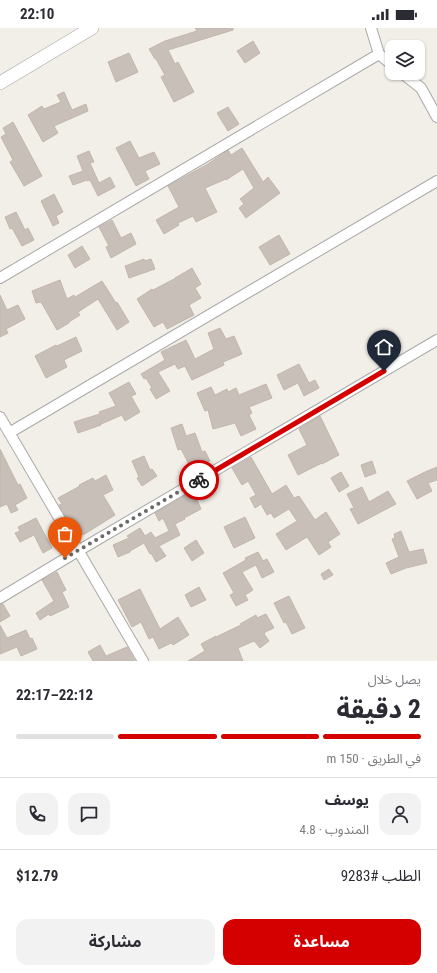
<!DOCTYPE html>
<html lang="ar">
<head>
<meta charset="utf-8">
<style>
  :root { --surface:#fff; --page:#f2f2f3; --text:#2b2b33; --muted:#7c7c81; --line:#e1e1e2; --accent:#d40000 }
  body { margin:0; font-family:"Roboto Condensed","Noto Sans Arabic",sans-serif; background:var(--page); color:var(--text); direction:rtl; height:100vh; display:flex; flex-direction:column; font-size:15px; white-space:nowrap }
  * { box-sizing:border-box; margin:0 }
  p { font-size:13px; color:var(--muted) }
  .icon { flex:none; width:22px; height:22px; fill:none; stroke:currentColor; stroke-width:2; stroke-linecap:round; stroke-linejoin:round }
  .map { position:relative; height:633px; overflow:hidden; direction:ltr }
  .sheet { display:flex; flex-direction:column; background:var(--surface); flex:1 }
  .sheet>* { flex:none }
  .tools { position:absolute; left:385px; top:12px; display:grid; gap:8px }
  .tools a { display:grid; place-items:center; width:40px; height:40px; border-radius:8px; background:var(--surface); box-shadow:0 1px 3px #0004; font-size:20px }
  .pin { position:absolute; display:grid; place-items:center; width:34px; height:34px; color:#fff; margin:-41px -17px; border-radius:50% 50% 50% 0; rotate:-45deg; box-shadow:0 0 4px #0007 }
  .pin .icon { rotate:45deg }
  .courier { position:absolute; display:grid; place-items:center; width:40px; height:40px; margin:-20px; border:3px solid #d40000; border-radius:50%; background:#fff; color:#222; box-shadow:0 1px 5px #0007 }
  .summary em { font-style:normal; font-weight:700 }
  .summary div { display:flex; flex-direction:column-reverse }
  .summary { display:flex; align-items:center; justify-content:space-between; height:68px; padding:0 16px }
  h1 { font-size:26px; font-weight:700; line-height:30px }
  .bar { display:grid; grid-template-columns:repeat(4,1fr); gap:6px 4px; align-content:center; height:48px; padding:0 16px }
  .bar i { height:5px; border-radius:3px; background:var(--line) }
  .bar .selected { background:var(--accent) }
  .bar p { grid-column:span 4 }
  .line { display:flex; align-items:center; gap:10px; padding:0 16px; border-top:1px solid var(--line) }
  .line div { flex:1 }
  .round { display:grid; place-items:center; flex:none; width:42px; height:42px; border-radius:12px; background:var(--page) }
  .primary-button { display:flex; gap:8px; margin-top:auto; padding:8px 16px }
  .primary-button a { flex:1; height:46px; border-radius:12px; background:var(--accent); color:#fff; font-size:16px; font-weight:700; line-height:46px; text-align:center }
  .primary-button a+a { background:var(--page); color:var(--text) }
  .status { display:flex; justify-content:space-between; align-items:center; height:28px; padding:0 20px; background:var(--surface); direction:ltr }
  .status svg { height:11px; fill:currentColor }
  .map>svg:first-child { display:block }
  .building { fill:#c7bfb8; stroke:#c4b6ab }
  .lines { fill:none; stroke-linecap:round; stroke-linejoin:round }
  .minor-casing { stroke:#a9a9a9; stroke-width:12 }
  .tertiary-casing { stroke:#a9a9a9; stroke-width:14 }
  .minor { stroke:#fff; stroke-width:10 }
  .tertiary { stroke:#fff; stroke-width:13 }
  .done { stroke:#6b6a68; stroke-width:4; stroke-dasharray:0 7.2 }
  .route { stroke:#d40000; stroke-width:5 }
</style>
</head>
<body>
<div class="status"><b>22:10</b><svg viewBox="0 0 49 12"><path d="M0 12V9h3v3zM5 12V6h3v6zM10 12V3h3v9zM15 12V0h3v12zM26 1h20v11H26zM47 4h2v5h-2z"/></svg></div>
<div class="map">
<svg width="437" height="633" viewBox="0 0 437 633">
  <rect width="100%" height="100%" fill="#f2efe9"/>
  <!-- building -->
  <path class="building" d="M195,0h38v2l-65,20 7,14 3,-2 16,30 -20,10 -13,-25 4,-2 -9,-16h-1l-6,-10 16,-8 32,-10z
    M253,13l7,12 -15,10 -8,-12z
    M129,25l9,19 -22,10 -8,-20z
    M64,64l8,18 14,-6 2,7 -34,15 4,7 -15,9 -15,-27 14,-9 2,3 17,-7 -4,-7z
    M228,79l11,17 -11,7 -11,-18z
    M13,94l29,54 -18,10 -14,-24 3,-2 -12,-23 5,-3 -3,-6z
    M130,113l9,17 15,-6 6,12 -15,7 4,8 -13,7 -20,-38z
    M242,120l21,34 5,-5 12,16 -34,25 -7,-10 5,-4 -4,-5 14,-11 -11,-19 -17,11v-1l-21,9 12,24 -21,10 -3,-6 -15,7 1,2 -15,9 -8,-14 23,-13 -11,-21 40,-22 20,-14 3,5z
    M89,123l5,11 -4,1 9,20 11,-6 5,10 -17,9 -8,-16 -3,1v-1l-14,5 -4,-9 14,-5 -6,-15z
    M54,166l9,18 -7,4 3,7 -6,3 -12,-25z
    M16,184l9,18 3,-2 6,12 -12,6 -10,-18 -2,1 -5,-12z
    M112,192l9,18 10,-5 5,11 -25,14 -5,-11 3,-1 -10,-19z
    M279,207l11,19 -20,11 -11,-18z
    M82,218l8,13 -15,9 -7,-13z
    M144,231l1,2 6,-2 4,10 -26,9 -4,-12z
    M192,240l9,16 -6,4 6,10 -12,7 5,10 -27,14 -4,-7 -9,5 -17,-28 15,-10 1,1 23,-12h-1z
    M60,252l7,19 7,-4 1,2 27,-16 14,22 1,-1 12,20 -12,8 -19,-31 -20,13 2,3 -11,7v1l-12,7 -16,-28 -5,1 -4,-12z
    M0,267l7,15 11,-5 7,14 -19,10 2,4 -8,4z
    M220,300l6,11 8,-3 8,18 -19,8 1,3 -32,15 -7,-14 -7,3 -3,-5 -17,8 12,19 -14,8 -6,-10 2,-1 -6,-10 -2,1 -3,-5 24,-14 -4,-8 25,-12 9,19 19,-10 -6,-16z
    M76,309l6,14 -18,9 3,7 -21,11 -11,-22 21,-11 1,1z
    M299,336l10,19 6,-3 4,8 -15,8 -6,-13 -14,7 -7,-15z
    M129,354l7,12 -5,2 9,16 -15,9 -3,-6 -21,9v1l-23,8 -4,-11 26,-8 -1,-2 17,-6 -7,-13z
    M266,356l6,14 -23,9 3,6 -3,2 7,14 -15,7 -6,-13 -22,6 -5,-19 -3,1 -8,-18 14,-6 4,8 12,-6 1,3 8,-4 3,7z
    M320,388l19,39 -17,9v-1l-24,12 -10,-20 19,-10 -8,-16z
    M182,396l4,12 9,-3 7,19 3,-1 5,10 -18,9 -11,-21 -3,1 -7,-22z
    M0,421l18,36 2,-1 7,14 -12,7 3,5 -7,3 -4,-9 -7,3z
    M144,428l6,14 2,-1 5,7 -15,10 -5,-8 2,-1 -7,-16z
    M251,429l21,37 14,-9 8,13 5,-2 16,24 11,-8 14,22 -12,8 3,5 -12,8 -12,-18 -21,13 -10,-16 21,-13 -8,-12 -15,9 -3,-5 -4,2 -6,-11 -6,4 -5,-10 6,-3 -8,-14 -6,4 -10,-17z
    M372,433l4,12 -11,4 -4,-12z
    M437,439v13l-9,3 4,8 -15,8 -10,-18 18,-9z
    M341,444l8,14 -10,6 -8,-14z
    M106,447l7,15 -10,5 12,20 -32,20 -8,-12 -1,1 -5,-8 -3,1 -7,-12 3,-1 -4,-6 22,-12 -1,-1 14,-7 2,3z
    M362,459l7,15 19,-11 8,13 -38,20 -8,-15 4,-1 -7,-14z
    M193,463l8,18 -17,9 1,1 -10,5 5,11 -21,11 7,10 -10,6 -5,-9 -1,1 -6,-11 -14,8v1l-12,5 -5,-12 16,-7 -2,-2 13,-8 5,8 6,-4 4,6 14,-7 -6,-13 -4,3 -4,-8z
    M245,489l10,21 -21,10 -10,-21z
    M36,490l16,30 -9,5 -9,-18 -14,7 -5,-9 5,-2 -2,-4z
    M401,503l8,21 14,-3 4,14 -21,5 -15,6 -5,-11 13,-6 -7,-18 3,-1 -1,-4z
    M196,512l8,13 -12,8 -8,-13z
    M258,524l5,9 4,-2 7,13 -12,6 -6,-13 -14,7 11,18 -8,5 3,5 -12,6 -6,-11 4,-2 -11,-20 23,-13 -1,-2z
    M329,541l4,6 -9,5 -3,-6z
    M57,544l9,18 -4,2 7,15 -19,9 -1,-2 -9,6 -4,-7 18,-12 -12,-21z
    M199,559l7,13 -15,7 -6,-12z
    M140,561l20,40 18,-12 11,18 -16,10 -2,-2 -12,6 -6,-12 -4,2 -8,-17 -9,5 -14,-27z
    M289,568l16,32 -13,6 -6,-12 -2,1 -10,-20z
    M0,576h3l7,12 -10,6z
    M266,586l8,14 -9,4v1l-1,1 5,7 -9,7 -6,-7 -16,7 5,13h-55l17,-10 -4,-7 15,-8v1l25,-12 -1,-1 16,-9 1,3z
    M0,597l7,13 19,-8 4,9 2,-1 5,11 -16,7 -4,-9 -17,7z
    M100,617l6,11 21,-9 8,14h-42l-5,-9z"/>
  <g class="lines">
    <defs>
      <path id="minor" d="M371,0l8,26 13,11
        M402,45l19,15 16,29
        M0,250l379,-224
        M0,389l143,244
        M9,405l428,-252
        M0,570l78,-47 359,-211"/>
      <path id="tertiary" d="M0,55l92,-55"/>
    </defs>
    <!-- minor casing -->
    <use href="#minor" class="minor-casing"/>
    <!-- tertiary casing -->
    <use href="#tertiary" class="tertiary-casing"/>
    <!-- minor -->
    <use href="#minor" class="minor"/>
    <!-- tertiary -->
    <use href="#tertiary" class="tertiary"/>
  </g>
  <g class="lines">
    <!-- done -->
    <path class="done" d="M65,530l134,-78"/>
    <!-- route -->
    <path class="route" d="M199,452l185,-109"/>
  </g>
</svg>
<div class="tools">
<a><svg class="icon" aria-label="layers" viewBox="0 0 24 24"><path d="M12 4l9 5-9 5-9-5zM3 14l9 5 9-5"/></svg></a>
</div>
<div class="pin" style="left:65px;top:530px;background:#ea580c"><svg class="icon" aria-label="bag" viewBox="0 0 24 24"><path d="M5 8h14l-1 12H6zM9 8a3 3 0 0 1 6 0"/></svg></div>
<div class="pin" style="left:384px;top:343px;background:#1f2937"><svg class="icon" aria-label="home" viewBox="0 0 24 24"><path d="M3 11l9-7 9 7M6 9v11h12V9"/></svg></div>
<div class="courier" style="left:199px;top:452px"><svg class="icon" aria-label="bike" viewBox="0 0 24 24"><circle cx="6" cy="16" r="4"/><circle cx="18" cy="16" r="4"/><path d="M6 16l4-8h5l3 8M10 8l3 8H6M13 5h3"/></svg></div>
</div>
<section class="sheet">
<div class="summary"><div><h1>2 دقيقة</h1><p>يصل خلال</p></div><em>22:12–22:17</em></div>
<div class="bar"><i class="selected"></i><i class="selected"></i><i class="selected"></i><i></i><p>في الطريق · 150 m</p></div>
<div class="line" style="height:72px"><a class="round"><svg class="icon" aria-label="person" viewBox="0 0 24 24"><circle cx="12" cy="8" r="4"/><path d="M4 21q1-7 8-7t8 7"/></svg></a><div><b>يوسف</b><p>المندوب · 4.8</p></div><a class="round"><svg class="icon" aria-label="chat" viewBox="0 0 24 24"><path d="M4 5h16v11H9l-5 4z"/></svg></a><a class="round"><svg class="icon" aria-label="phone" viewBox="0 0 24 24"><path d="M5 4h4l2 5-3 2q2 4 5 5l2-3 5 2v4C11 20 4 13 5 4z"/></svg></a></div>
<div class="line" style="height:52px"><div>الطلب #9283</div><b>$12.79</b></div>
<div class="primary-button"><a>مساعدة</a><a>مشاركة</a></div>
</section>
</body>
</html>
